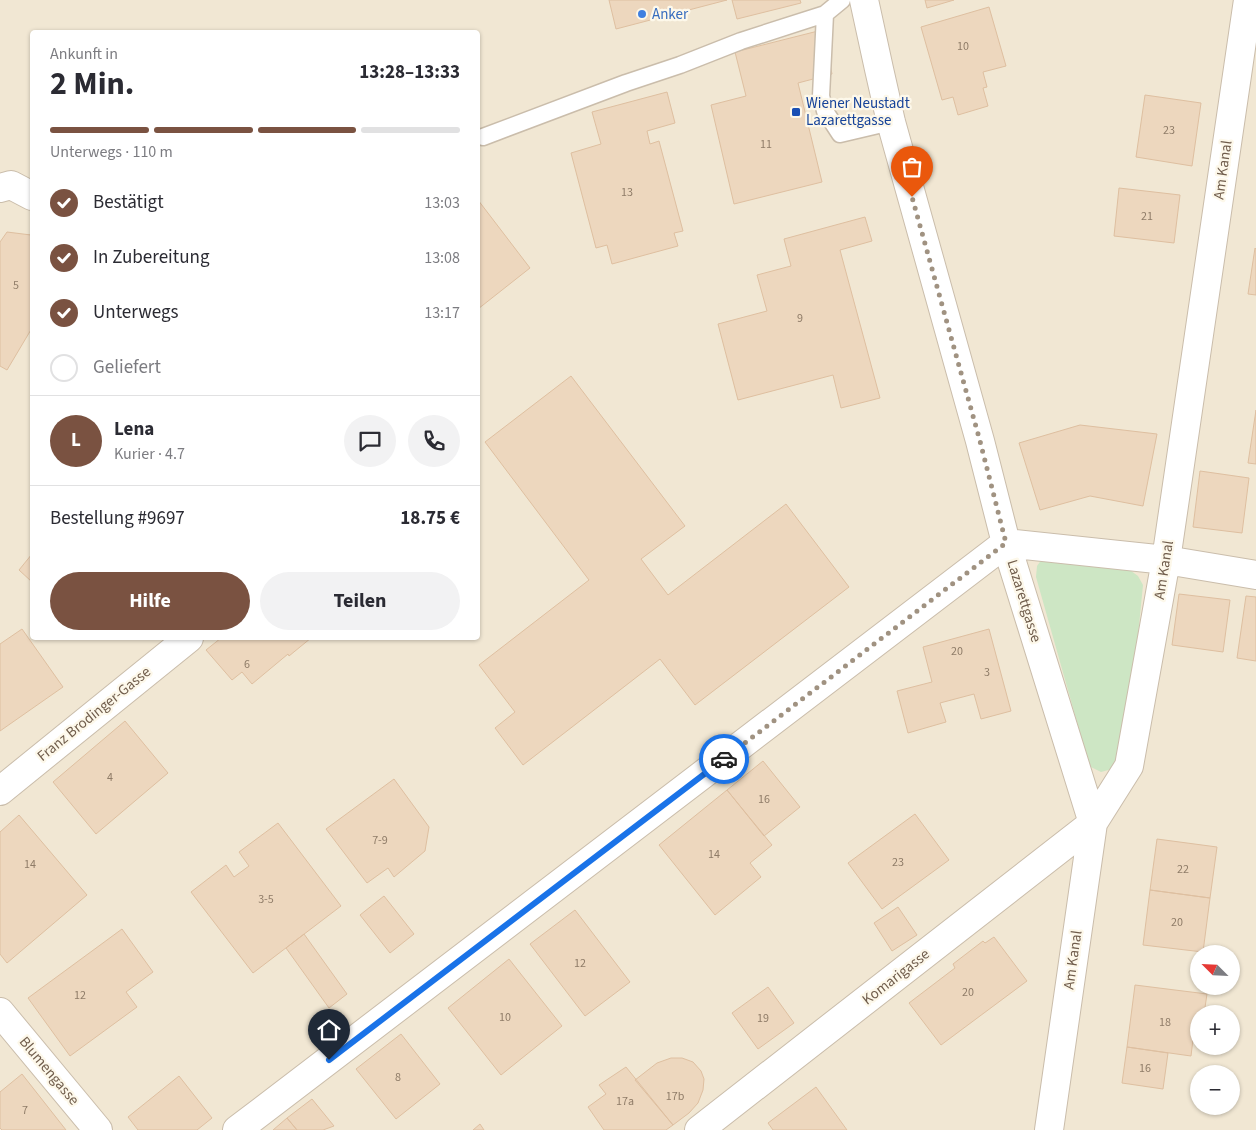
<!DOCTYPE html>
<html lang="de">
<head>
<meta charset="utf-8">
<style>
  :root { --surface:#fff; --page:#f2f2f3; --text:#2b2b33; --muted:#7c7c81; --line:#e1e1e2; --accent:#7a5241 }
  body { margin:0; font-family:"Source Sans 3",sans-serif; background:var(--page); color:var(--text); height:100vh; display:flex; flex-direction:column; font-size:19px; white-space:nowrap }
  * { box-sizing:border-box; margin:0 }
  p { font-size:16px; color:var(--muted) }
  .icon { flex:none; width:28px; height:28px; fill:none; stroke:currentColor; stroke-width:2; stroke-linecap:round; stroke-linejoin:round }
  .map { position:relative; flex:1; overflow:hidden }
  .sheet { position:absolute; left:30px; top:30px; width:450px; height:610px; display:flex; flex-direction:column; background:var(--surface); border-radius:5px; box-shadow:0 1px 4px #0004 }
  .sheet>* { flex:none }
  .needle { width:32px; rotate:294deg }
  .tools { position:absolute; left:1190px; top:945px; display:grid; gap:10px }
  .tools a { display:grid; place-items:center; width:50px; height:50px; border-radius:50%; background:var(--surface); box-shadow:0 1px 4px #0004; font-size:25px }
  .pin { position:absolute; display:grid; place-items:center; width:42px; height:42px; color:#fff; margin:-51px -21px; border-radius:50% 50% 50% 0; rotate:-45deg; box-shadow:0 0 5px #0007 }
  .pin .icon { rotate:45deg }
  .courier { position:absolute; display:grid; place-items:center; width:50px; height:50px; margin:-25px; border:4px solid #1a73e8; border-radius:50%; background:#fff; color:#222; box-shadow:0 1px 6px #0007 }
  .summary em { font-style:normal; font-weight:700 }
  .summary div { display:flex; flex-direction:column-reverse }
  .summary { display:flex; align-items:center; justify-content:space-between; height:85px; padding:0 20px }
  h1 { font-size:32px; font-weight:700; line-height:38px }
  .bar { display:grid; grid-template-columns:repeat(4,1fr); gap:8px 5px; align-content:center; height:60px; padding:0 20px }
  .bar i { height:6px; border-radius:4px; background:var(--line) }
  .bar .current { background:var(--accent) }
  .bar p { grid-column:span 4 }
  .line { display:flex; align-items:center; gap:12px; padding:0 20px; border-top:1px solid var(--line) }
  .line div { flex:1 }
  .round { display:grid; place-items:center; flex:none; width:52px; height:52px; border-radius:26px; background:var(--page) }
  ol { padding:0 20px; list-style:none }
  li { display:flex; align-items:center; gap:15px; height:55px }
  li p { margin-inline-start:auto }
  li .icon { padding:5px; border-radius:50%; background:var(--accent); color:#fff; stroke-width:4 }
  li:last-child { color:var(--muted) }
  li i { width:28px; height:28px; border:2px solid var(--line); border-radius:50% }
  .cta { display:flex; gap:10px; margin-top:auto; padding:10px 20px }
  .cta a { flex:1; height:58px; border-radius:30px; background:var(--accent); color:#fff; font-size:20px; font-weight:700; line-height:58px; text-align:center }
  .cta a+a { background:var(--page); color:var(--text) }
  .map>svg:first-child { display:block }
  .residential { fill:#f1e7d3; fill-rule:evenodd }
  .green { fill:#cde6c4 }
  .building { fill:#edd7be; stroke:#debfa0 }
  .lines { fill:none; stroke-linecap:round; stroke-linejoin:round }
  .lane-casing { stroke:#cabdab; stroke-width:19 }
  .street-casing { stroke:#cabdab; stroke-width:30 }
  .lane { stroke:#fff; stroke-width:16 }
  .street { stroke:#fff; stroke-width:28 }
  .done { stroke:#a09281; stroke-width:5; stroke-dasharray:0 9 }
  .route { stroke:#1a73e8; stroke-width:6 }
  .shop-dot { fill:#3f7fe0; stroke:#fdf8ea; stroke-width:2 }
  .transit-dot { fill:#1a4fb4; stroke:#fdf8ea; stroke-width:2 }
  .labels { text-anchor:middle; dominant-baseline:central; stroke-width:4.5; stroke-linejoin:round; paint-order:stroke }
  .number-label { font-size:12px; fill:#8f7c68 }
  .shop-label { font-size:15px; fill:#366cbe; stroke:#fdf8ea; text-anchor:start }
  .transit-label { font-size:15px; fill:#164399; stroke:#fdf8ea; text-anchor:start }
  .street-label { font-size:15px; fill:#705d4c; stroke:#fdf8ea }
</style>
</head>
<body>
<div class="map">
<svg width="1256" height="1130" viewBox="0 0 1256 1130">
  <rect width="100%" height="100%" fill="#faf4e4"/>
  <!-- residential -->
  <path class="residential" d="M0,0h1256v1130h-1256zM32,32h446v606h-446zM1199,954h32v32h-32zM1199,1014h32v32h-32zM1199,1074h32v32h-32z"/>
  <!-- green -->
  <path class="green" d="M1042,559l85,9 11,8 5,9 -11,112 -7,47 -13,25 -11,3 -10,-5 -3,-6 -52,-184 1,-11z"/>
  <!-- building -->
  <path class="building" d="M609,0h118l-111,29z
    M732,0h68l1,3 -64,16z
    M925,0h29l-27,8z
    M989,7l17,59 -23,6 4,15 -4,1 5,18 -30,9 -5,-18 -11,3 -21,-73z
    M822,30l10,44 -34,9 24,99 -88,22 -23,-99 35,-9 -11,-44z
    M667,92l8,31 -28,8 3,13 9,-3 24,90 -9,2 4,13 -66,18 -5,-19 -11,3 -25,-95 30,-9 -9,-32z
    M1145,95l56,8 -9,63 -56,-9z
    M1119,188l61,7 -6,48 -60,-7z
    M478,200l52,68 -52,41z
    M865,217l7,24 -32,9 40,148 -39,10 -8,-33 -95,25 -20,-76 49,-13 -10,-36 34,-9 -7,-27z
    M7,232l24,3 1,2v91l-25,42 -7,-4v-124z
    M1255,248l1,1v46l-8,-1z
    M571,376l114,150 -44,33 27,36 118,-91 63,83 -154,118 -35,-46 -137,106 -28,-37 20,-16 -36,-47 110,-85 -104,-138z
    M1256,410v54l-8,-1z
    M1080,425l77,9 -14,72 -53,-10 -50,14 -21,-67z
    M1200,471l49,7 -7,55 -49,-6z
    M32,554v28l-13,-12z
    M1179,594l51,6 -7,52 -51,-7z
    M1246,596l10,1v64l-19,-3z
    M22,629l41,58 -63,44v-87z
    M989,629l22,82 -30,8 -7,-25 -34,9 6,19 -38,11 -11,-42 35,-9 -9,-35z
    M221,638h90l-22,18 -1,-2 -36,30 -10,-12 -10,8 -26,-30z
    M125,721l43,52 -72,61 -43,-52z
    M763,761l37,46 -36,29 -37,-46z
    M394,779l35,48 -4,24 -31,26 -6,-9 -21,15 -41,-54z
    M727,790l45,55 -22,18 11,14 -46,38 -56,-70z
    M915,814l34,46 -67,49 -34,-46z
    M19,815l68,80 -80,68 -7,-9v-122z
    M278,823l63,83 -88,67 -62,-81 35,-27 8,12 15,-11 -10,-14z
    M1157,839l60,8 -7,51 -60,-8z
    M1150,890l60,8 -7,54 -60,-7z
    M384,896l30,38 -24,19 -30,-38z
    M898,907l19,28 -25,16 -18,-28z
    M575,910l55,72 -45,34 -55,-72z
    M122,929l31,43 -27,20 11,15 -67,49 -42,-58z
    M304,934l43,60 -18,14 -43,-60z
    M994,937l33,44 -86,64 -32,-42 46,-35 -2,-4 30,-23 2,2z
    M509,959l53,67 -61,49 -53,-67z
    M1135,985l72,9 -3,20h-5v18l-5,-1 -3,25 -64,-9z
    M768,987l26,36 -36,26 -26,-36z
    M401,1034l39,50 -44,35 -40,-50z
    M1127,1047l41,6 -5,36 -41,-6z
    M671,1058h11l11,4 8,9 3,8 -1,11 -5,13 -9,10 -16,12 -38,-45 22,-17z
    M626,1067l47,58 -7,5h-62l-16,-23 18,-13 -7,-9z
    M22,1074l44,56h-64l-2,-2v-36z
    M179,1076l33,42 -15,12h-59l-10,-13z
    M816,1087l31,43h-74l-5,-7z
    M312,1099l22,27 -11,4h-26l-10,-12z
    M287,1118l10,12h-24z
    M480,1124l4,6h-11z"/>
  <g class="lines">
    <defs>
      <path id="lane" d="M842,0l-17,14 -4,82 4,15 15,23 51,-12
        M483,137l143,-54 54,-18 61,-24 84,-27"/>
      <path id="street" d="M864,0l15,69 12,53 89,319 26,102 87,280
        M0,188l11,-3 21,11
        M0,791l189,-153
        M0,1012l98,118
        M237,1130l769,-587 160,17 90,15
        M699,1130l394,-307
        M1049,1130l44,-307 36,-57 37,-206 82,-560"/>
    </defs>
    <!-- lane casing -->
    <use href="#lane" class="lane-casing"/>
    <!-- street casing -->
    <use href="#street" class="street-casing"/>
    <!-- lane -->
    <use href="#lane" class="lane"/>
    <!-- street -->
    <use href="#street" class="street"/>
  </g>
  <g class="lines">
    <!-- done -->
    <path class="done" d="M724,759l282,-216 -26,-102 -68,-244"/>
    <!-- route -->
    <path class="route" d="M329,1060l395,-301"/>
  </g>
  <!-- markers -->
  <circle class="shop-dot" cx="642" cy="14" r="5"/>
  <rect class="transit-dot" x="791" y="107" width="10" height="10" rx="2.5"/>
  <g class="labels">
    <!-- number labels -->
    <g class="number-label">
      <text x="963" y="46">10</text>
      <text x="1169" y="130">23</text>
      <text x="766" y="144">11</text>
      <text x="627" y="192">13</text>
      <text x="1147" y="216">21</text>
      <text x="16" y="285">5</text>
      <text x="800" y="318">9</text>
      <text x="957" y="651">20</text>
      <text x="247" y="664">6</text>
      <text x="987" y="672">3</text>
      <text x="110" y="777">4</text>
      <text x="764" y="799">16</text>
      <text x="380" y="840">7-9</text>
      <text x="714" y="854">14</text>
      <text x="898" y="862">23</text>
      <text x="30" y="864">14</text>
      <text x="1183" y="869">22</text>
      <text x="266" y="899">3-5</text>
      <text x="1177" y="922">20</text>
      <text x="580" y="963">12</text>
      <text x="968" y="992">20</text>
      <text x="80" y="995">12</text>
      <text x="505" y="1017">10</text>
      <text x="763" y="1018">19</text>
      <text x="1165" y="1022">18</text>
      <text x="1145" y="1068">16</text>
      <text x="398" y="1077">8</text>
      <text x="675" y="1096">17b</text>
      <text x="625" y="1101">17a</text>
      <text x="25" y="1110">7</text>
    </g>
    <!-- shop labels -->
    <g class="shop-label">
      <text x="652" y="14">Anker</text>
    </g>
    <!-- transit labels -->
    <g class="transit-label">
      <text x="806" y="103">Wiener Neustadt<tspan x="806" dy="17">Lazarettgasse</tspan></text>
    </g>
    <!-- street labels -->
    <g class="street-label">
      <text transform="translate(1223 170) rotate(-82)">Am Kanal</text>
      <text transform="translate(1164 570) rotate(-81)">Am Kanal</text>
      <text transform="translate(1024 601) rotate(73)">Lazarettgasse</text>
      <text transform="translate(94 714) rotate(-39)">Franz Brodinger-Gasse</text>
      <text transform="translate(1073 960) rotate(-82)">Am Kanal</text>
      <text transform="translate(896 977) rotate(-38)">Komarigasse</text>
      <text transform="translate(49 1071) rotate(50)">Blumengasse</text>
    </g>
  </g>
</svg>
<div class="tools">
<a><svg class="needle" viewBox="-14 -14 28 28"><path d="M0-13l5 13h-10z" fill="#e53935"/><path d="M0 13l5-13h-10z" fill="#7c7c81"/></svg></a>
<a>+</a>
<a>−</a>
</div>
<div class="pin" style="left:912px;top:197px;background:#ea580c"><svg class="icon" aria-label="bag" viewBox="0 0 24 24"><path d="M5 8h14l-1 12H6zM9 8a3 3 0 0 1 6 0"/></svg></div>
<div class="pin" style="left:329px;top:1060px;background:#1f2937"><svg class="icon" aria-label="home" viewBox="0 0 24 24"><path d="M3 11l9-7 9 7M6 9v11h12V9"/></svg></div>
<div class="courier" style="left:724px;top:759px"><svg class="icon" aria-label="car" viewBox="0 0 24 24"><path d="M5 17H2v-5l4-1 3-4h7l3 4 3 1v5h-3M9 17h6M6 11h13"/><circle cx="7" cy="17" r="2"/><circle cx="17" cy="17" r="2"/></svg></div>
<section class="sheet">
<div class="summary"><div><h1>2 Min.</h1><p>Ankunft in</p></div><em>13:28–13:33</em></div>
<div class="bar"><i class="current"></i><i class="current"></i><i class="current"></i><i></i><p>Unterwegs · 110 m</p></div>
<ol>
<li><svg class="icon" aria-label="check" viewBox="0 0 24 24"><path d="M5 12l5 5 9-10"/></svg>Bestätigt<p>13:03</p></li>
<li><svg class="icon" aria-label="check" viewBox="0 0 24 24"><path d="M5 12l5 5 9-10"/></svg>In Zubereitung<p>13:08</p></li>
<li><svg class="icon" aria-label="check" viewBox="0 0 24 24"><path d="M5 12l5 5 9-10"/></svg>Unterwegs<p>13:17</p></li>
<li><i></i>Geliefert</li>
</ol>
<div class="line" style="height:90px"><b class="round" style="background:var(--accent);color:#fff">L</b><div><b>Lena</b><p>Kurier · 4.7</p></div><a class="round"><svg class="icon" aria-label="chat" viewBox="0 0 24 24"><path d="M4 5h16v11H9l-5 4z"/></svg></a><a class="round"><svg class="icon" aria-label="phone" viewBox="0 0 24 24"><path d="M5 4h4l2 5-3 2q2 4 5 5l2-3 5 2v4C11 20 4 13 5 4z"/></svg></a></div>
<div class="line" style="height:65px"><div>Bestellung #9697</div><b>18.75 €</b></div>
<div class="cta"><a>Hilfe</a><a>Teilen</a></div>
</section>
</div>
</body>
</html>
